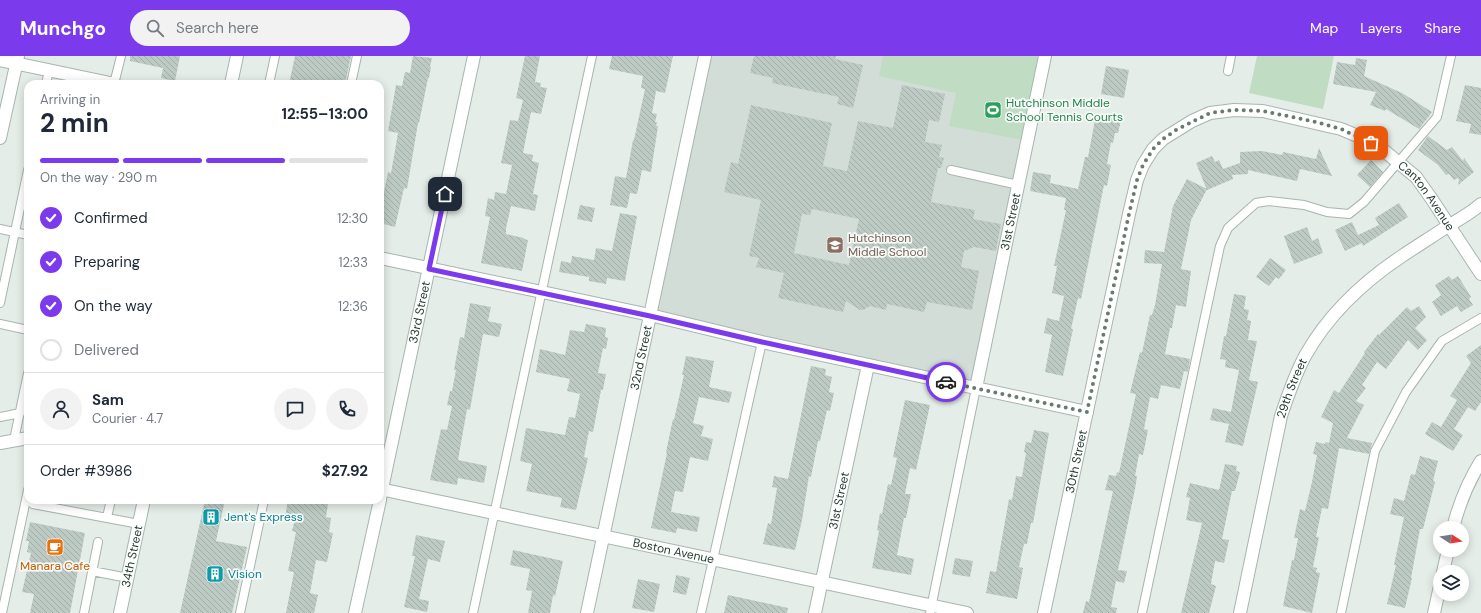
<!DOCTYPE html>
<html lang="en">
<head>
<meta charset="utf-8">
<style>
  :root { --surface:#fff; --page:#f2f2f3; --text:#1f2937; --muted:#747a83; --line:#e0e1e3; --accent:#7c3aed }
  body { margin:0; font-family:"DM Sans",sans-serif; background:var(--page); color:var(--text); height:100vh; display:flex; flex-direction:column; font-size:15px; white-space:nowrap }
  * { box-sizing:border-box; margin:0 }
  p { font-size:13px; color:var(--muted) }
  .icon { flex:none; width:22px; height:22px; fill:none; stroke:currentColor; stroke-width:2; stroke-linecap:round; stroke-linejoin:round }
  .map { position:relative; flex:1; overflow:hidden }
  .details { position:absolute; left:24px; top:24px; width:360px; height:424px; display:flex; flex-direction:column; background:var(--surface); border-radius:12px; box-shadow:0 2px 10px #0003 }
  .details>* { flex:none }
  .needle { width:26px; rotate:102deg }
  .tools { position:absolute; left:1433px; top:465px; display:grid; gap:8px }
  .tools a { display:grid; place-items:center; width:36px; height:36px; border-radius:50%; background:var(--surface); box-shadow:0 2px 10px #0003; font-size:20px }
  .pin { position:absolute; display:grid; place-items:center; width:34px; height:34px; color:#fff; margin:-17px; border-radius:8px; box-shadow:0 2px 6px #0006 }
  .courier { position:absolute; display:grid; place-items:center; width:40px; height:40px; margin:-20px; border:3px solid #7c3aed; border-radius:50%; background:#fff; color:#222; box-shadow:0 1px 5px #0007 }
  .summary em { font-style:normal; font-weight:700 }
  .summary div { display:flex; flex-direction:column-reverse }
  .summary { display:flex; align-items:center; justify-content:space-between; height:68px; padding:0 16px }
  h1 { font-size:26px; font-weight:700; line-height:30px }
  .bar { display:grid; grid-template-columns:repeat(4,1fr); gap:6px 4px; align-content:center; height:48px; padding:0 16px }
  .bar i { height:5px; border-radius:3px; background:var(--line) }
  .bar .on { background:var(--accent) }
  .bar p { grid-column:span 4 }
  .line { display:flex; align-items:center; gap:10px; padding:0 16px; border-top:1px solid var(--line) }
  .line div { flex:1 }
  .round { display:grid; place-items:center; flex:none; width:42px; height:42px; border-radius:21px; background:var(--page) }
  ol { padding:0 16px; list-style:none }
  li { display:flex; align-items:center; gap:12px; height:44px }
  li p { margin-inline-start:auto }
  li .icon { padding:4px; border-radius:50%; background:var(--accent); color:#fff; stroke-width:4 }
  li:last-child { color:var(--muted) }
  li i { width:22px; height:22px; border:2px solid var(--line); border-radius:50% }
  header { display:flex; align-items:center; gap:24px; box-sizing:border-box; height:56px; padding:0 20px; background:var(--accent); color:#fff }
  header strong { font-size:19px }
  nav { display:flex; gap:22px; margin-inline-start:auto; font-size:14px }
  .search { width:280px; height:36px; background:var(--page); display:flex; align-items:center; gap:10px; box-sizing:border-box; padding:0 14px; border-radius:22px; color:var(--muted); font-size:15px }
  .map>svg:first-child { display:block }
  .built { fill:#d3ddd7 }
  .grass { fill:#c0dcc3 }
  .building { fill:url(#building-back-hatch); fill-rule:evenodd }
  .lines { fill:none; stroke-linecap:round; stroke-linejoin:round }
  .service-casing { stroke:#a8b5ae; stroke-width:10 }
  .minor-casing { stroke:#a8b5ae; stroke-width:14 }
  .tertiary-casing { stroke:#a8b5ae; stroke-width:14 }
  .secondary-casing { stroke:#a4b8ae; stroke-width:14 }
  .service { stroke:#fff; stroke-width:8 }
  .minor { stroke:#fff; stroke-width:12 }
  .tertiary { stroke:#fff; stroke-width:12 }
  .secondary { stroke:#fff; stroke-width:12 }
  .done { stroke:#687b72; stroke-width:4; stroke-dasharray:0 7.2 }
  .route { stroke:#7c3aed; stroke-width:5 }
  .labels { text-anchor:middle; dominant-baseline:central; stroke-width:3.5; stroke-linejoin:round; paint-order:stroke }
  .leisure-label { font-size:12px; fill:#27864d; stroke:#f5f9f7; text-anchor:start }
  .street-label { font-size:12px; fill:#253d33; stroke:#f5f9f7 }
  .education-label { font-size:12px; fill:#785e54; stroke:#f5f9f7; text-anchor:start }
  .culture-label { font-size:12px; fill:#0d838f; stroke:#f5f9f7; text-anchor:start }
  .food-label { font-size:12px; fill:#c56008; stroke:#f5f9f7 }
</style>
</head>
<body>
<header>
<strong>Munchgo</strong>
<div class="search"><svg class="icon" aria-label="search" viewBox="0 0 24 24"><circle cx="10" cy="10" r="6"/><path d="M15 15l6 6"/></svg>Search here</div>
<nav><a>Map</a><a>Layers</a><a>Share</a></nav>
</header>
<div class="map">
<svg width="1481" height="557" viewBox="0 0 1481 557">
  <defs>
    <pattern id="building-back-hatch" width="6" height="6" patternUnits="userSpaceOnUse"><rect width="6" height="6" fill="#bdcac4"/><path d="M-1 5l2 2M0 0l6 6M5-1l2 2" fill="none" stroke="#a2aea9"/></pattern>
  </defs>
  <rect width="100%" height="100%" fill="#e5ede8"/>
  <!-- built -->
  <path class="built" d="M705,0h340l-69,332 -326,-73z"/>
  <!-- grass -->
  <path class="grass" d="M883,0h162l-17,85 -79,-15 7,-33 -77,-17z
    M1257,0h77l-11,53 -74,-16z"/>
  <!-- building -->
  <path class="building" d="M130,0h50l-5,25 -14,-3 2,-10 -33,-7z
    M295,0h56l-6,28h-56z
    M413,0l19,2 -2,9h1l-2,11h-1l-9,45h-1l-11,66 -3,-1 -9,39 -15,-4v-21h2l6,-30 3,1 7,-40 -10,-2 8,-46 6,1 3,-14 5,1z
    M525,0h15l-5,26 6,1 -1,4 7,1 -6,26 -10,-2 -8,41 10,2 -1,6 7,2 -6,31 5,1 -3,16 -24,-5 -5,22v6l18,4v1l4,1 -6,31 -41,-8 9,-46 -5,-1 3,-18 6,2 1,-8 11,2 6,-29 -11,-2 9,-43 8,1 5,-21 -7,-2z
    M612,0h61l-8,37 -9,-2 -4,22 5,1 -2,8h2l-1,4h2l-7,46 -9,-2 -5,24 -7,-1 -3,15 -17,-3 5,-29 11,2 7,-38h1l11,-51 -4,-1 2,-12 -34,-7z
    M754,0h82l-1,3 28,6 -10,43 -16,-4 2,-7 -67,-14 1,-5 -23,-5z
    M1356,2l11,2 -3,16 38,17 30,19 -13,17 -33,-20 -1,2 -15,-6 6,-13 -43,-8 4,-22 18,3z
    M1106,10l23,4 -5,28 -23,-4z
    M902,29l43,9 -6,28 -10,-2 -4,22 17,3 -3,12 5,1 -3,10h-3l-7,34 44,8 -2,9 28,5 -5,27 -22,-4 -10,4 -3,16 18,4 -7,39 -45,-8 -3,10 -37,-8 -1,6 -16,-4 -7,4h-3l-14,-9 -3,11 -65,-14 6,-25 -28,-6 3,-9 -10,-2 12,-56 -37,-8 7,-30 7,2 13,-59 81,18 -9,43 24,5 11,-50 35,7zM812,153l47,10 -10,46 -55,-12 8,-39 8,1z
    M1465,29l16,3v47l-12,-2 2,-9 -15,-3z
    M1096,59l25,5 -3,13h-3l-2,10 -2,-1 -4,22 4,1 -4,21 -3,-1 -23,114 -3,-1 -7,31h2l-10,47 -18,-4 7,-37 -8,-2 3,-15 12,3 5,-25 -12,-3 5,-27h-3l12,-56h-2l2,-12 -36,-7 3,-19 18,3 -1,8 28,6 7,-32h3z
    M1428,80l19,14 5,-3 11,14 1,-3 10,14 -16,13 1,-5 -1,-2 -4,2 -5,-6 -3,1 -8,-10 -20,-15z
    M1319,92l13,28 -32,-7 -3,12 -49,-11v4l-16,1 1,4 -26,11 -11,-27 16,-7 3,6 4,-2 4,9 17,-6v-11l22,-1 20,4 1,-3 33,7z
    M1371,104l12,12 -13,15 -13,-12z
    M1187,123l20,10 -16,31 -10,49 10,2 -5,36 -10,-2 -4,23h-2l-5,26 25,5 -2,13 -4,-1 -4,18 -19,-4 -3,14 -8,-2 -6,32 4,1 -5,25 -4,-1 -4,22h2l-2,13 -17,81 9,1 -3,12 -8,-2 -5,26 6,1 -1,5h-33l3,-12 3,1 24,-111 -8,-1 4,-15 7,1 1,-4 2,1 17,-79 -6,-1 10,-41 2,1 8,-38h2l3,-10 7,-41 -18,-1 1,-13 19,2 9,-46z
    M1399,147l9,14 -45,29 -1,-3 -17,8 -10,-21 17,-8 6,13 21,-10 -4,-7z
    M580,149l15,3 -3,14 -15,-3z
    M620,157l17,3 -12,65 -18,-3 -1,6 -17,-3v-4l-30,-5 2,-11 10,2 1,-7 22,4 2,-12 16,3z
    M1307,171l5,14 6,-3 5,15 -29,11 -10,-28z
    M1270,202l16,12 -7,9 -3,-2 -7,9 -13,-9z
    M1449,220l3,4 6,-4 13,21 -2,2 4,6 -12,7 -4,-6 -16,10 -9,-14 9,-7 -6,-10z
    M1234,238l12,2 -2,13 5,1 -2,10 4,1 -3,19 9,1 -8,39 9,2 -15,64 -18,-4 4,-18 -19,-4 3,-12 18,4 8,-42 -14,-3 1,-7 -6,-1 4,-23h2z
    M470,247l21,4 -3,14 14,3 -3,13 -16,-3 -13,76 -3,-1 -9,51 29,6 -3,17 -26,-5 -1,7 -27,-5 11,-51 6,1 5,-24 -5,-1 3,-14h2l4,-21h-2l6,-33 4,1z
    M1419,250l7,11 -11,11 12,12 -9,10 -10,-10 -22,29 -9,-7 -15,23 4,3 -10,13 8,4 -17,33 25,5 -3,11 -30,-6 -11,61 -6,-1 -6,29h3l-6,30 4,1 -1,4 4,1 -8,40 -29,-7 9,-46h2l4,-22h-4l6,-29 5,2 7,-29 5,-27 -4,-1 3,-12 9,2v-2l4,1 4,-20 -12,-6 13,-27 5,3 26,-40 -1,-1 14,-18 1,1 28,-28 4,4z
    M586,268l20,4 -1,9 3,1 -2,11 -3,-1 -5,25 8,1 -3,16h-2l-8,42 -4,-1 -5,26 4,1 -12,52 -16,-3 2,-9 -36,-7 6,-27 -12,-3 6,-33 39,7 4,-18 6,1 5,-24 -13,-3 3,-12 -34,-7 4,-23 25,6 5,-25 14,2z
    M1481,289v57l-6,9 -7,-4 -14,22 9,6 -10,16 -28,-17 7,-12 9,5 16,-27 -7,-4 21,-33 -5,-7z
    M686,300l28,5 -5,26 23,5 -3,11 -30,-6 -6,26 11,3 -3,10 12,3 -5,22 -18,-4 -7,35 -8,-1 -4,21 29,5 -3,15 -20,-4 -1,5 -25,-5 16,-75 -1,-1 7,-33 1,1 10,-45h-2z
    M811,310l15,3 -1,6 7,2 -3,15 5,1 -4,18 -3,-1 -7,31h-2l-7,36 -2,-1 -7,44 -7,30 -32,-6 5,-21 3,1 6,-36 -5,-1 2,-11 14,3z
    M905,344l25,5 -14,65 -6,-2 -5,26h6l-5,24h-2l-7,37 17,4 -3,16 -39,-7 7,-37 -2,-1 3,-17 2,1 6,-30 3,1 6,-27 -4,-1z
    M1034,374l15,3 -16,90h-2l-4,21h-3l-5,23 4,1 -6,31 -31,-6 4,-22 6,1 13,-73 3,1 4,-24 6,1 4,-24 -2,-1 2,-10 5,1z
    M1420,400l18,5 -5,20 2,1 -12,47h-3l-9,49h1l-7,30 -18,-4 9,-39h-2l10,-48 -14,-3 4,-16 10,3 7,-27 4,1z
    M1225,408l12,2 -1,5 4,1 -5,19h-3l-10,48 7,1 -5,23 -9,-2 -4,23 5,2 -7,27h-28l21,-90 -16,-3 4,-22 -4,-1 4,-14 29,7z
    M205,444h20l-9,41 31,6 -15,66h-52z
    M288,444h19l21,4 -2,13 5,1 -2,14 4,1 -6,29 -11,-2 -6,33 8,2 -4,18h-28l8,-41 -6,-1 8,-39 -4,-1 3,-12 -10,-2z
    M30,466l55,11 -15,80h-40l4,-19 -12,-2 9,-39 -4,-1 2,-11h-3z
    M416,479l29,6 -5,21 -12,-3 -9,40 10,2 -2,11 -23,-5 11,-51h-3z
    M513,494l50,11 -8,35 -2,-1 -3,18h-22l4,-22 -6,-1 4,-21 -20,-4z
    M955,502l18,3 -3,16 -18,-3z
    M676,519l14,3 -4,17 -13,-3z
    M638,523l22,5 -6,28 -22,-4z
    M728,539l60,13 -1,5h-63z"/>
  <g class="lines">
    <defs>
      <path id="service" d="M1228,15l3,-15
        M46,28l3,-14
        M114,28l7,-28
        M269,28l6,-28
        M351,28l6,-28
        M951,114l68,15
        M0,173l28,6
        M0,247l28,-133
        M0,268l28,6
        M0,361l20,-4
        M14,384l14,-67
        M33,448l106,20
        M107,461l4,-17
        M92,515l36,7
        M2,557l26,-123
        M84,557l14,-71
        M240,557l24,-113
        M473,557l119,-557
        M701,557l61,-271
        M930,557l46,-225
        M1142,557l78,-367 8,-18 28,-25 13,-2 35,4 23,7 22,2 15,-12 73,-85 14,-61
        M1341,557l34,-162 31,-59 36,-51 39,-23"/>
      <g id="minor">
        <path d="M0,4l115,24"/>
        <path d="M0,82l18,-82"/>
        <path d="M380,202l162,34 108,23 112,27 325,70"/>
        <path id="s1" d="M976,332l69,-332"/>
        <path id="s2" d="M380,442l94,-442"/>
        <path d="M1453,472c6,-24 15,-46 28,-67"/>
        <path d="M1443,516l5,-22"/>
        <path d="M355,557l25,-113"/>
        <path id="s3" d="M815,557l53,-248"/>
        <path id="s4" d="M1044,557l85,-399 8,-34 6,-15 10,-16 10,-10 29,-18 18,-8 24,-3 29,1 78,18 19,8 22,12 34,28 15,21 50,76"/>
        <path id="s5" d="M1240,557l41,-197c7,-21 14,-41 24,-60 23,-41 58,-74 97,-100 15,-10 31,-20 46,-30 12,-7 23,-13 33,-22"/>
        <path d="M1434,557l6,-27"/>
      </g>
      <g id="tertiary">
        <path d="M0,387l28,-5"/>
        <path id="s6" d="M380,433l587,124"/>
        <path id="s7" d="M587,557l118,-557"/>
      </g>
      <g id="secondary">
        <path d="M231,28l6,-28"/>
        <path id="s8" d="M120,557l24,-113"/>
      </g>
    </defs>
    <!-- service casing -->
    <use href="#service" class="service-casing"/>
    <!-- minor casing -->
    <use href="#minor" class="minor-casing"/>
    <!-- tertiary casing -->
    <use href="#tertiary" class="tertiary-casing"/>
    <!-- secondary casing -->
    <use href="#secondary" class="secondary-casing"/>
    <!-- service -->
    <use href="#service" class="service"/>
    <!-- minor -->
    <use href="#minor" class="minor"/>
    <!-- tertiary -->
    <use href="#tertiary" class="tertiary"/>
    <!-- secondary -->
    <use href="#secondary" class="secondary"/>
  </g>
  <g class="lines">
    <!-- done -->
    <path class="done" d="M946,326l141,30 42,-198 8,-34 6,-15 10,-16 10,-10 13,-9 34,-17 24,-3 29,1 53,11 25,7 30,14"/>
    <!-- route -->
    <path class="route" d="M445,138l-16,75 221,47 112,26 184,40"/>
  </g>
  <!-- icons -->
  <defs>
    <symbol id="stadium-square" viewBox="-11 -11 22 22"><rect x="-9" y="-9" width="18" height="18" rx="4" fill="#2e9e5b" stroke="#f5f9f7"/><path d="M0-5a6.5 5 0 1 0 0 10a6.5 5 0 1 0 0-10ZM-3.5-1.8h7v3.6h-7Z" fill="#fff"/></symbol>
    <symbol id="school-square" viewBox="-11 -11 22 22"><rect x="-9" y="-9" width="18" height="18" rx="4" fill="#8d6e63" stroke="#f5f9f7"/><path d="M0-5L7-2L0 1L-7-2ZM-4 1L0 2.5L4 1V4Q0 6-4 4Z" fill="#fff"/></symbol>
    <symbol id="building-square" viewBox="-11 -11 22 22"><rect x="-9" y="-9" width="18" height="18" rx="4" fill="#0f9aa8" stroke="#f5f9f7"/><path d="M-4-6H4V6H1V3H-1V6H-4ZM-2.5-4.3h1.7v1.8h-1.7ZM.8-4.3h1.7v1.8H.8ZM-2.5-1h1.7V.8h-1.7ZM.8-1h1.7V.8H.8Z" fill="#fff"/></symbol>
    <symbol id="cafe-square" viewBox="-11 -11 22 22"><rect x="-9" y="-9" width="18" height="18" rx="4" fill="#e8710a" stroke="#f5f9f7"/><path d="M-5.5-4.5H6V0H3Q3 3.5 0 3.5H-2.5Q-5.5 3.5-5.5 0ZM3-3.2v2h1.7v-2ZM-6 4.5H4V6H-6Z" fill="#fff"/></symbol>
  </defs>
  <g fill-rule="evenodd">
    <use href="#stadium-square" x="983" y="44" width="20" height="20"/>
    <use href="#school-square" x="825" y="179" width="20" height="20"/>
    <use href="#building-square" x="201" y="451" width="20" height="20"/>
    <use href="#cafe-square" x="45" y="481" width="20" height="20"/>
    <use href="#building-square" x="205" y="508" width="20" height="20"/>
  </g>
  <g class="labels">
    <!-- leisure labels -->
    <g class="leisure-label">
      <text x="1006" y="47">Hutchinson Middle<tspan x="1006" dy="14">School Tennis Courts</tspan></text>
    </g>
    <!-- street labels -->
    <g class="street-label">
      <text stroke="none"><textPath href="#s4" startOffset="790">Canton Avenue</textPath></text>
      <text stroke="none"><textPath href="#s1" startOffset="170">31st Street</textPath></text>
      <text stroke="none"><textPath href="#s2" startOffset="190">33rd Street</textPath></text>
      <text stroke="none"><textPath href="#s7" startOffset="261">32nd Street</textPath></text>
      <text stroke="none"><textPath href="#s5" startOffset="231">29th Street</textPath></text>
      <text stroke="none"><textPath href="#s4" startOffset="155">30th Street</textPath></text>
      <text stroke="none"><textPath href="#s3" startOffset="115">31st Street</textPath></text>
      <text stroke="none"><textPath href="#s6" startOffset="300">Boston Avenue</textPath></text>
      <text stroke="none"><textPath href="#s8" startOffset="58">34th Street</textPath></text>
    </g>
    <!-- education labels -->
    <g class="education-label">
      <text x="848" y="182">Hutchinson<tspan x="848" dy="14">Middle School</tspan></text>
    </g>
    <!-- culture labels -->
    <g class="culture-label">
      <text x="224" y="461">Jent's Express</text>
      <text x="228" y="518">Vision</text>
    </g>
    <!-- food labels -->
    <g class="food-label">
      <text x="55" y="510">Manara Cafe</text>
    </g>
  </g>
</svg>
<div class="tools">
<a><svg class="needle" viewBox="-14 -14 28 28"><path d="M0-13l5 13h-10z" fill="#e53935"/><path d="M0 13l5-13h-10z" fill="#747a83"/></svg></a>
<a><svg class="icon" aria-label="layers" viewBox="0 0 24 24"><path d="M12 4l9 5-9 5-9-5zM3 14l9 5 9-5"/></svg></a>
</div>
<div class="pin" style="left:1371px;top:87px;background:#ea580c"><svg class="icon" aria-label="bag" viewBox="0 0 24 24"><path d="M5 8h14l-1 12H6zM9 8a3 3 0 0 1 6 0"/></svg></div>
<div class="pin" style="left:445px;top:138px;background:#1f2937"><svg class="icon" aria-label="home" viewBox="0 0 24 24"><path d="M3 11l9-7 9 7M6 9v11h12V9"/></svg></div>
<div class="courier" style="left:946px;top:326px"><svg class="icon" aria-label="car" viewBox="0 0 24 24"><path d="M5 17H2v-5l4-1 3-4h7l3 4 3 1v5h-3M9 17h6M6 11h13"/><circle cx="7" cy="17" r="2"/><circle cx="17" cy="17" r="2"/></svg></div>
<section class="details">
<div class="summary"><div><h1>2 min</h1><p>Arriving in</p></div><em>12:55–13:00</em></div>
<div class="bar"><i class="on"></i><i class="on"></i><i class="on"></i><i></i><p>On the way · 290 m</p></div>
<ol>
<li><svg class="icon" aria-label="check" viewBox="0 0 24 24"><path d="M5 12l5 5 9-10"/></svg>Confirmed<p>12:30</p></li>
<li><svg class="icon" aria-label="check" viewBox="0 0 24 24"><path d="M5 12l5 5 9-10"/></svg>Preparing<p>12:33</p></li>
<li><svg class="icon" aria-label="check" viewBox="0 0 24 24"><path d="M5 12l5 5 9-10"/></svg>On the way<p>12:36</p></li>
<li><i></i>Delivered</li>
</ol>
<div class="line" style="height:72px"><a class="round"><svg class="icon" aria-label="person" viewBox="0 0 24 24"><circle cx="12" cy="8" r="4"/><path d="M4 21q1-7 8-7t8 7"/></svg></a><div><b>Sam</b><p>Courier · 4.7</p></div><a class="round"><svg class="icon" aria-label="chat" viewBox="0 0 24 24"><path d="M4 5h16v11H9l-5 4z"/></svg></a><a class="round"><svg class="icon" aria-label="phone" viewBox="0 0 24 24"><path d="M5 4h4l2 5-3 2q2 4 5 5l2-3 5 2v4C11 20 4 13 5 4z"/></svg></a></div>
<div class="line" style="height:52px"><div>Order #3986</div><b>$27.92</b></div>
</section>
</div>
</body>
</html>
